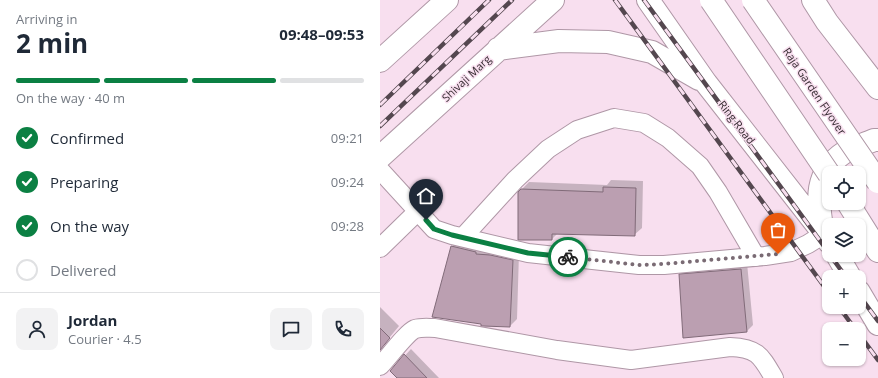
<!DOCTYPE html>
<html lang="en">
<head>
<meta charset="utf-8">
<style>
  :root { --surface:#fff; --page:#f2f2f3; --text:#1f2937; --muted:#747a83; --line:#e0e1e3; --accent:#0b8043 }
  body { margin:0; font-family:"Open Sans",sans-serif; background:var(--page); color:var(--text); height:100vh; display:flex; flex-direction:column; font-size:15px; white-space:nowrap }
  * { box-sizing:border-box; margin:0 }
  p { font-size:13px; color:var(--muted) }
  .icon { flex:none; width:22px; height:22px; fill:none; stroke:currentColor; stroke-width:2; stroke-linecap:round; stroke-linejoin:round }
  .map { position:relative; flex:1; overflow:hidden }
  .details { display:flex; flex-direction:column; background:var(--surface); width:380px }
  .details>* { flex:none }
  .tools { position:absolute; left:442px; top:166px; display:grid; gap:8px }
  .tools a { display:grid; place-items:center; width:44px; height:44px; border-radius:8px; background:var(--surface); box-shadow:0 1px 3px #0004; font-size:20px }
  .pin { position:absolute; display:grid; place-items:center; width:34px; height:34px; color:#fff; margin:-41px -17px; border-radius:50% 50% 50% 0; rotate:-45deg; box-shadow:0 0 4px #0007 }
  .pin .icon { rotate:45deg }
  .courier { position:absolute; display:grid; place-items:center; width:40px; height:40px; margin:-20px; border:3px solid #0b8043; border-radius:50%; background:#fff; color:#222; box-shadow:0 1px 5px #0007 }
  .head em { font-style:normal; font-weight:700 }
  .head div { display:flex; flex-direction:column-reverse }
  .head { display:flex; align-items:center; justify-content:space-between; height:68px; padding:0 16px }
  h1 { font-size:26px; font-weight:700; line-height:30px }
  .bar { display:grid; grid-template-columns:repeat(4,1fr); gap:6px 4px; align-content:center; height:48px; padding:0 16px }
  .bar i { height:5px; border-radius:3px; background:var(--line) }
  .bar .on { background:var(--accent) }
  .bar p { grid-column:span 4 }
  .line { display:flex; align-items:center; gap:10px; padding:0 16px; border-top:1px solid var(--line) }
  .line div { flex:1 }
  .round { display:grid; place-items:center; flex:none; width:42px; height:42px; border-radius:8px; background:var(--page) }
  ol { padding:0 16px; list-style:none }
  li { display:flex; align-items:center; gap:12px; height:44px }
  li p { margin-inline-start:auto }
  li .icon { padding:4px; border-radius:50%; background:var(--accent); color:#fff; stroke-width:4 }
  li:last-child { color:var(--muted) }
  li i { width:22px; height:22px; border:2px solid var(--line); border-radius:50% }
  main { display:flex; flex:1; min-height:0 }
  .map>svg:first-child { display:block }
  .shadow { fill:#0003 }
  .building { fill:#bb9fb1; stroke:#816b79 }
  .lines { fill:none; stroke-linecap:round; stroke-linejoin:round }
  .minor-casing { stroke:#af97a6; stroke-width:20 }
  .secondary-casing { stroke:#af97a6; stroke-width:24 }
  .primary-casing { stroke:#af97a6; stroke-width:24 }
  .minor { stroke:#fff; stroke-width:18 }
  .secondary { stroke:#fff; stroke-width:22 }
  .primary { stroke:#fff; stroke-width:22 }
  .rail-casing { stroke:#54474f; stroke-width:4.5 }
  .rail { stroke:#f8dfef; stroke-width:3; stroke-dasharray:9; stroke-linecap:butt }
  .primary-bridge-casing { stroke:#af97a6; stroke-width:24; stroke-linecap:butt }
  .primary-bridge { stroke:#fff; stroke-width:22 }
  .done { stroke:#7a6b74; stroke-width:4; stroke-dasharray:0 7.2 }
  .route { stroke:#0b8043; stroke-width:5 }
  .labels { text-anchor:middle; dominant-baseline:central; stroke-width:3; stroke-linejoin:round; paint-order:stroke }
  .street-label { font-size:11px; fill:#362c32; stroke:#f8dfef }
</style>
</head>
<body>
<main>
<section class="details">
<div class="head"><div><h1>2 min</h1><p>Arriving in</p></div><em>09:48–09:53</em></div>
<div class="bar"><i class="on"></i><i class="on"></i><i class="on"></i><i></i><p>On the way · 40 m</p></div>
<ol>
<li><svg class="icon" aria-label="check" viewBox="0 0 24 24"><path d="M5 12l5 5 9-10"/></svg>Confirmed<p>09:21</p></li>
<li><svg class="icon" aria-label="check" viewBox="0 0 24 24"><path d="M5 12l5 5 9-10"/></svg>Preparing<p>09:24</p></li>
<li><svg class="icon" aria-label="check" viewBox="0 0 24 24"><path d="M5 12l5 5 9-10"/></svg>On the way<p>09:28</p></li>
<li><i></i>Delivered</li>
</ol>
<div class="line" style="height:72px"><a class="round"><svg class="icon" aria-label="person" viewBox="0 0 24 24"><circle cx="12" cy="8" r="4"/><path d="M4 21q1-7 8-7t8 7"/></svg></a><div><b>Jordan</b><p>Courier · 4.5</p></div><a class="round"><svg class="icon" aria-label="chat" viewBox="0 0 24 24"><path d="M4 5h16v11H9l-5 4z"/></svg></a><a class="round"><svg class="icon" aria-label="phone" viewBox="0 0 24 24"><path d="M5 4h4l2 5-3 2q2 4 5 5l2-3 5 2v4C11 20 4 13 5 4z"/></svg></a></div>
</section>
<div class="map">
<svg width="498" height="378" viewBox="0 0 498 378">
  <rect width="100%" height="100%" fill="#f8dfef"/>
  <!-- shadow -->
  <path class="shadow" d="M231,180l32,1 -1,47 -8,7 -76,-2 -6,6 -33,-47 10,-10 78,3z
    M79,240l60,13 -2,66 -7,7 -59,-79z
    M367,263l6,62 -6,6 -67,-56 6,-6z
    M0,307l19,19 -19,23z
    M31,349l28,29h-41l-7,-7z"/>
  <!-- building -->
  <path class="building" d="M223,187l33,1 -1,48 -83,-2v6h-34v-48l3,-3 82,3z
    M71,246l25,6v2l14,1 23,5 -3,67 -27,-1h-2v-2l-49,-7z
    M361,269l6,63 -64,6 -4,-64z
    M0,328l10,10 -10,12z
    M24,354l23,24h-30l-7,-7z"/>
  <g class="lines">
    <defs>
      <path id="minor" d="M0,170l54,59 18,6 76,18 111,12h25l101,-9 26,-4 17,-8 16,-10
        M83,237l52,-57 33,-31 29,-19 37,-12 30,5 24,15 32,28 18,26 38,65
        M0,248l38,-37
        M0,366c8,-8 26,-33 35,-37 7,-2 13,-1 20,-1l122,22 74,10 99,-13c28,1 31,9 44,31"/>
      <path id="secondary" d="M268,0l58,83 118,151 5,8
        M433,0l14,22 51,66
        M118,49l61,-8 49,1 44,10 47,27
        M0,61l67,-61
        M0,157l173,-157
        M443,232c-6,-31 -9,-60 22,-80 9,-5 20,-8 29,-12h4
        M457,255l13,22
        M479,292l19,32"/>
      <path id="primary" d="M468,203l30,48"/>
    </defs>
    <!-- minor casing -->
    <use href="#minor" class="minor-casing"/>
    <!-- secondary casing -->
    <use href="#secondary" class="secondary-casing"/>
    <!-- primary casing -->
    <use href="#primary" class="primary-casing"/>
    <!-- minor -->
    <use href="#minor" class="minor"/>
    <!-- secondary -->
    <use href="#secondary" class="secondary"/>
    <!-- primary -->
    <use href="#primary" class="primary"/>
    <defs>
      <path id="rail" d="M235,0l214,293
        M264,0l185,253
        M0,105l109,-105
        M0,126l132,-126
        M450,255l16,22
        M479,295l19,26
        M459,307l16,22
        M479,334l19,26"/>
    </defs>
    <!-- rail casing -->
    <use href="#rail" class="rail-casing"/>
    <!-- rail -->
    <use href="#rail" class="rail"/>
    <defs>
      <path id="primary-bridge" d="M331,0l118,174
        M373,0l125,182"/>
    </defs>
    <!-- primary-bridge casing -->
    <use href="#primary-bridge" class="primary-bridge-casing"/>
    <!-- primary-bridge -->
    <use href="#primary-bridge" class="primary-bridge"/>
  </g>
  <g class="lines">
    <!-- done -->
    <path class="done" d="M188,257l71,8 25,-1 114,-10"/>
    <!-- route -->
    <path class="route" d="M46,220l8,9 18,6 76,18 40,4"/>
  </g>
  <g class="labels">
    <!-- street labels -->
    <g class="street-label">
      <text transform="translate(86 78) rotate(-43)">Shivaji Marg</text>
      <text transform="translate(435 91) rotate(56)">Raja Garden Flyover</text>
      <text transform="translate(357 122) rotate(52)">Ring Road</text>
    </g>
  </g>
</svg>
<div class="tools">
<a><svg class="icon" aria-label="locate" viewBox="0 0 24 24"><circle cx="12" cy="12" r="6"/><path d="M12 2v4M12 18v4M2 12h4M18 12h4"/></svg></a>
<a><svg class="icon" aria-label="layers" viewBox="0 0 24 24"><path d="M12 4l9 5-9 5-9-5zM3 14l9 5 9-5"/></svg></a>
<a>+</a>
<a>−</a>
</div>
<div class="pin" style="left:398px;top:254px;background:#ea580c"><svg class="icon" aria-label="bag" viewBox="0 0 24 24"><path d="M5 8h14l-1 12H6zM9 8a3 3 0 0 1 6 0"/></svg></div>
<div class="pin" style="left:46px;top:220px;background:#1f2937"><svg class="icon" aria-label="home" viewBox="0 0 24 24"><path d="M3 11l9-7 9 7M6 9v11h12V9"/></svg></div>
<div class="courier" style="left:188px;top:257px"><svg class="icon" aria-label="bike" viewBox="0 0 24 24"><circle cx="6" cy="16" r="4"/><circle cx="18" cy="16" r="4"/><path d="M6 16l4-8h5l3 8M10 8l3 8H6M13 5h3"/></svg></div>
</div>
</main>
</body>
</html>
